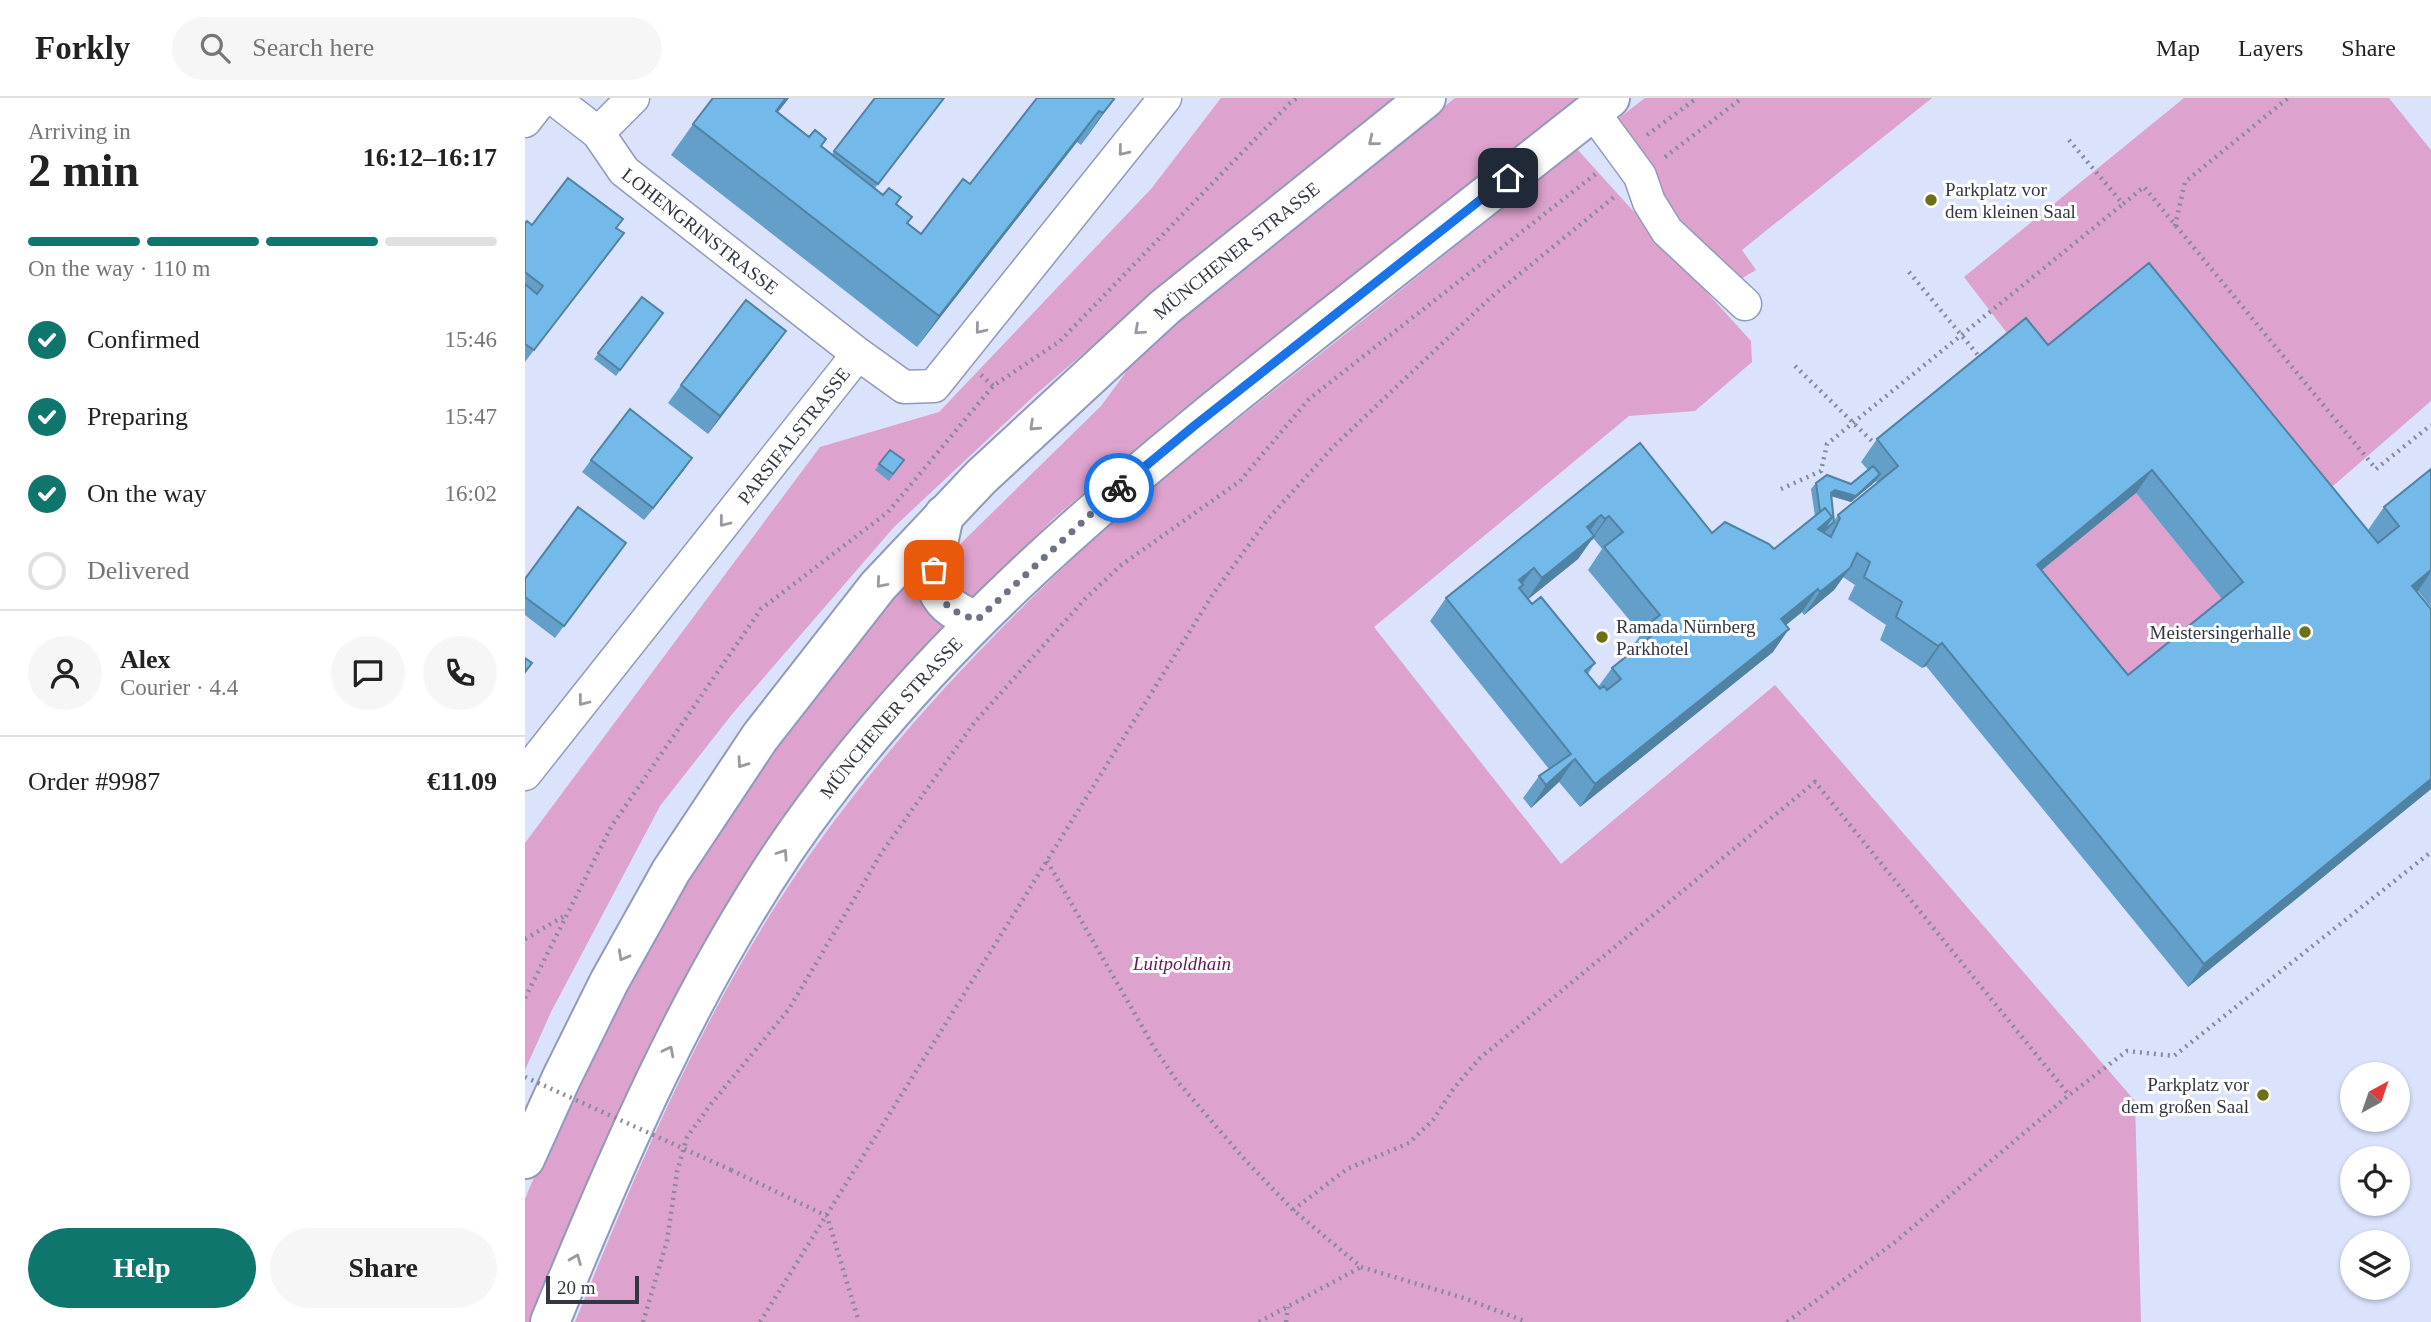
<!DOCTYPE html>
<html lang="en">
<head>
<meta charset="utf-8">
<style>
  :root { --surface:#fff; --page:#f6f6f6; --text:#222; --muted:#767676; --line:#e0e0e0; --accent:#0f766e }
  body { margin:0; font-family:"Times New Roman",serif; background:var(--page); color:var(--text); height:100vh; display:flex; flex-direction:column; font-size:26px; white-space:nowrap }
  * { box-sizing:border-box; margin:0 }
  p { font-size:23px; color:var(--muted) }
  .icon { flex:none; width:38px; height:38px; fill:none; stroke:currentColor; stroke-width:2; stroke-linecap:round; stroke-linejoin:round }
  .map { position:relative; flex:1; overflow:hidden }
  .panel { display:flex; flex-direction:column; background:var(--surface); width:525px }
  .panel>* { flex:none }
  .needle { width:46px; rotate:40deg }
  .fabs { position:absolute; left:1815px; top:964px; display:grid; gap:14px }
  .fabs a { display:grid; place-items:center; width:70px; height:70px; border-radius:50%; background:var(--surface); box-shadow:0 2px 5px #0004; font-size:35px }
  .scale { position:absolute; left:21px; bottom:18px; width:93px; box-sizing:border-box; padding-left:7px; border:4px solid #333643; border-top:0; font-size:19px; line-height:24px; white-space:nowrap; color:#333643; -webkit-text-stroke:5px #fff; paint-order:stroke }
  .pin { position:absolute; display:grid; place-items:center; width:60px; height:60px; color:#fff; margin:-30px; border-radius:14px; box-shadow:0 4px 10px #0006 }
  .courier { position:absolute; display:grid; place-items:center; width:70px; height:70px; margin:-35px; border:5px solid #1a73e8; border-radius:50%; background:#fff; color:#222; box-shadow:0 2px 9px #0007 }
  .headline em { font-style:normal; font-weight:700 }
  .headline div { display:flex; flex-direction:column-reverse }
  .headline { display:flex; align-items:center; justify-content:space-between; height:119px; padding:0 28px }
  h1 { font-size:46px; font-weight:700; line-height:52px }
  .bar { display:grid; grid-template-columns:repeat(4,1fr); gap:10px 7px; align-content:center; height:84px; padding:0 28px }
  .bar i { height:9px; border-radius:5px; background:var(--line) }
  .bar .selected { background:var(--accent) }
  .bar p { grid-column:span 4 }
  .line { display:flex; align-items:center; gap:18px; padding:0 28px; border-top:2px solid var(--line) }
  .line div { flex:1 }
  .round { display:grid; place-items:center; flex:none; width:74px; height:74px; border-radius:37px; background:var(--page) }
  ol { padding:0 28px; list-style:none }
  li { display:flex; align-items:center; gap:21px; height:77px }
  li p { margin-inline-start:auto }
  li .icon { padding:7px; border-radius:50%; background:var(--accent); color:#fff; stroke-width:4 }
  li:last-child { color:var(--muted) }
  li i { width:38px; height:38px; border:4px solid var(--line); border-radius:50% }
  .button { display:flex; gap:14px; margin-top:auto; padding:14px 28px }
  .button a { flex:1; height:80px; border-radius:42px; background:var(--accent); color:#fff; font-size:28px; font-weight:700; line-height:80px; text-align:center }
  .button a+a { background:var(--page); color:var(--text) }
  header { display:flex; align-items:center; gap:42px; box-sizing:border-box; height:98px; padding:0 35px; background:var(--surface); border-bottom:2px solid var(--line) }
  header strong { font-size:33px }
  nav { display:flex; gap:38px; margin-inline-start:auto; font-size:24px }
  .search { width:490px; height:63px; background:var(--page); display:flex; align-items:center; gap:18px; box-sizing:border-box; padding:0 24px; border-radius:38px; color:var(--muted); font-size:26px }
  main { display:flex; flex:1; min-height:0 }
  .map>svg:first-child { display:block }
  .green { fill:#dda2cd }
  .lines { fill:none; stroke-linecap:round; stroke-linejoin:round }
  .minor-casing { stroke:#919ab8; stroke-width:35 }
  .major-casing { stroke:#919ab8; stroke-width:42 }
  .path { stroke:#858a9d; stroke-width:4.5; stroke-dasharray:2 5; stroke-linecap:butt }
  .minor { stroke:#fff; stroke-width:32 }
  .major { stroke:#fff; stroke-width:38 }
  .path-bridge { stroke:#858a9d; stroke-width:4.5; stroke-dasharray:2 5; stroke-linecap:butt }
  .wall { fill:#639fc8; fill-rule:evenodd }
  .shaded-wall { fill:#5082a3 }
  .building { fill:#73b9e9; stroke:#5082a3; stroke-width:2; fill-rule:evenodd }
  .oneway { stroke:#999aa1 }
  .done { stroke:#6d7284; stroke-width:7; stroke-dasharray:0 12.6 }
  .route { stroke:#1a73e8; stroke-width:9 }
  .poi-dot { fill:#6d7015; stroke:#fff; stroke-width:2.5 }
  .labels { text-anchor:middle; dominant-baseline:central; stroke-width:6; stroke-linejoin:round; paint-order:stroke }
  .poi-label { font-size:19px; fill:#333643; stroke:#fff; text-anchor:start }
  .street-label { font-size:19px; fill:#333643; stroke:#fff }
  .park-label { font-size:19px; font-style:italic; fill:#641957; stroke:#fff }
</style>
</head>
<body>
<header>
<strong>Forkly</strong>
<div class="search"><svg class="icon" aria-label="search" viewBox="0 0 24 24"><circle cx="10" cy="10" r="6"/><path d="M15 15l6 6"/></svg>Search here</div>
<nav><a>Map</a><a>Layers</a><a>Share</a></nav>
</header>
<main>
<section class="panel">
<div class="headline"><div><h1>2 min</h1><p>Arriving in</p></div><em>16:12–16:17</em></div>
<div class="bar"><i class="selected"></i><i class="selected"></i><i class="selected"></i><i></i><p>On the way · 110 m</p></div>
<ol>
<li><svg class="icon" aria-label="check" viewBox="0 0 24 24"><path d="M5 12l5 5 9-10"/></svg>Confirmed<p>15:46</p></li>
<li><svg class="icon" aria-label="check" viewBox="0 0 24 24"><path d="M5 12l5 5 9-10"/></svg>Preparing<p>15:47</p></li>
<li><svg class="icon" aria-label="check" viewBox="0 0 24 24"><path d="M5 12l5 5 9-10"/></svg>On the way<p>16:02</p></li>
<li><i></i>Delivered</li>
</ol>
<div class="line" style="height:126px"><a class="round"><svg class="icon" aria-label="person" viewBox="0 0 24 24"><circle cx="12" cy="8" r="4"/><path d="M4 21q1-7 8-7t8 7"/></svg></a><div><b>Alex</b><p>Courier · 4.4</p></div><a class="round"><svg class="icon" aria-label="chat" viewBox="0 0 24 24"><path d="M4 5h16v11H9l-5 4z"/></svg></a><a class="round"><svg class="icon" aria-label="phone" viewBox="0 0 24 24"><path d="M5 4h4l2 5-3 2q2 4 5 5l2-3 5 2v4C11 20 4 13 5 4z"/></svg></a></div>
<div class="line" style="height:91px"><div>Order #9987</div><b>€11.09</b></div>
<div class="button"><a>Help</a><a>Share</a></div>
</section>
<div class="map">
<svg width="1906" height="1224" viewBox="0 0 1906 1224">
  <rect width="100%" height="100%" fill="#dae2fc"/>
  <!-- green -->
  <path class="green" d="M696,0h175l-235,189 -126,108 -141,132 -161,186 -73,93 -109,206 -26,58v-227l295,-396 119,-35 212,-223z
    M930,0h124l-406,319 -120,102 -113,112 -62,68 -127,168 -68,115 -55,109 -55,124 -43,107h-5v-123l4,-10 50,-111 65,-127 72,-121 56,-83 119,-149 54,-39 156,-153 48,-65z
    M1120,0h287l-190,152 14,20 -17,10 -146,-142z
    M1659,0h205l42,52v251l-120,104 -278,-138 -69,-90z
    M1052,51l174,192 1,21 -57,49 -66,5 -255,211 187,237 214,-179 360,416 6,221h-1566c60,-148 123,-298 211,-432 82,-125 186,-237 295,-339 77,-71 161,-135 243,-200 85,-67 169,-135 253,-202z
    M1611,395l91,112 -115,93 -91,-111z"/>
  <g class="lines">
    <defs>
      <g id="minor">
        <path id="s1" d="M28,0l45,35 26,38 234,183"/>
        <path d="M1068,14l47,64 9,26 18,29 78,73"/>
        <path d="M0,23l18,-23"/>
        <path d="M73,35l35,-35"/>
        <path id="s2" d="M0,676l333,-420 46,33 30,-1 231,-288"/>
      </g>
      <g id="major">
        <path d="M419,417c-9,47 -27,86 33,105"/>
        <path id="s3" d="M0,1061l36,-80 48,-97 62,-111 89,-134 118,-151 103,-109 184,-170 261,-209"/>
        <path id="s4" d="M25,1224c67,-164 137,-327 236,-474 134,-196 315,-348 499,-494 108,-86 217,-171 325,-256"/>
      </g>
    </defs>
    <!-- minor casing -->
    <use href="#minor" class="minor-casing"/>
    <!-- major casing -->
    <use href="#major" class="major-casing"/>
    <!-- path -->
    <path class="path" d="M1122,37l50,-37
      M1544,42l54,64 21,-17 232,282 55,-44
      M1140,59l77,-59
      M1650,128l10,-44 103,-84
      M1384,174l73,88
      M1270,268l82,80
      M456,277l12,11
      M1256,391l40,-18 6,-27 296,-240
      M522,763l108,188 22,32 69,80 47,49 68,57 103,31 63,24
      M0,841l41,-24
      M0,900l86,-171 150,-218 127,-97 105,-126 67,-45 230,-238 7,-5
      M206,1072l96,46 32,106
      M768,1112l54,-41 62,-26 24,-23 21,-32 26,-30 335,-276 254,313
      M118,1224l24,-81 10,-69 10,-35 24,-33 78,-95 93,-157 92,-129 111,-124 35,-33 120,-85 69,-82 289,-227
      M235,1224l453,-728 54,-74 67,-74 155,-147 125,-102
      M734,1224l102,-55
      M761,1224l2,-15
      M1262,1224l108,-80 174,-147 58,-44 47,5 257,-204"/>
    <!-- minor -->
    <use href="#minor" class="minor"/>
    <!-- major -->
    <use href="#major" class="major"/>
    <!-- path-bridge -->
    <path class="path-bridge" d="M0,979l206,93"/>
  </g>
  <!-- wall -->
  <path class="wall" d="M188,0h76l-11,14 54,42 43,-56h69l-69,90 21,17 11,18 14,11 49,-50 144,-85 -33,46 -4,-3 -160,205 -246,-192 22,-31z
    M0,125l7,2 85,3 7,5 -99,129z
    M117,199l21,16 -47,63 -22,-17z
    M1523,247l330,198 -10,-13 16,-23 47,-38v138l-13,-16 -1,1 14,197 -243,198 -262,-321 -4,2 -42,-28 6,-15 -38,-26 7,-14 -12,-8 -9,13 -30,25 -2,-3 -16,13 -13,27 -193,155 -21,-25 -28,26 -8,-10 16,-22 10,-7 -119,-148 16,-23 194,-155 72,90 62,16 41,-33 -4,-27 5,-6 35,1 17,-14 -7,-8 16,-23zM1351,383l2,2 -40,32 -4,6 -3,-25 20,6zM1611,395l86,106 -94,76 -86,-105zM1069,441l8,10 -14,21 53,64 -9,13 2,3 -22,18 -14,19 -10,-13 7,-11 -67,-64 50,-40 12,-18z
    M249,250l-66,86 -40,-31 13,-18z
    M365,352l14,10 -15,21 -14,-11z
    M66,362l93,10 -40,50 -62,-48z
    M92,457l-62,83 -30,-23v-36z"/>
  <!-- shaded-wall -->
  <path class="shaded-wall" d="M261,0h3l-35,44 22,-31z
    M589,1l-22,31 -11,15 22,-32z
    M574,13l-22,31 -160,205 22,-31z
    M261,233l-12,17 -66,86 12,-18z
    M167,360l-8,12 -40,50 9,-12z
    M1627,372l-16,23 -115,94 16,-22z
    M1355,376l-4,7 -25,21 -20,-6v-3l4,-3z
    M1076,417l-16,23 2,-11z
    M1084,418l-31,43 -52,42 16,-23 50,-40 13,-19z
    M1307,419v6l-4,6 -12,11 2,-11z
    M1009,470l-14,19 3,-2 -16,23 12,-28z
    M1325,470l-16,22 -30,25 16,-23z
    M1906,472v2l-13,19 -22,18 16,-23z
    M1293,491l-16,23 -37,30 16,-23z
    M1264,531l-16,23 -193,155 15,-23z
    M1417,545l-16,23 -4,2 16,-22z
    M1050,661l-16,23 -28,26 15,-23z
    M1906,681v10l-243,198 16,-23z"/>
  <!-- building -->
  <path class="building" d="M188,0h73l-10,13 33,26 6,-7 11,9 -5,7 62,49 6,-7 12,9 -5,7 16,13 -5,6 14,11 42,-55 7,5 67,-86h75l2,1 -11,14 -4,-2 -160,205 -246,-192z
    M350,0h69l-66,86 -44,-33z
    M43,80l55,41 -7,9 8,5 -90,117 -9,-6v-60l12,10 6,-8 -18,-14v-49l2,-2 5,4z
    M1624,165l229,280 21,-17 -15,-19 47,-38v101l-19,16 19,23v170l-227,185 -262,-321 -4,3 -42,-29 6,-15 -38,-25 6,-15 -13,-9 -7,15 -30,24 -2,-3 -37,30 8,10 -194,155 -20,-25 -29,26 -7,-9 32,-22 -125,-156 194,-155 72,90 13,-11 44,22 5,5 51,-41 7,9 -14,12 13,8 9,-19 -2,-3 60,-49 -21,-27 149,-121 22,27zM1627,372l91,112 -115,93 -91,-110zM1076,417l4,4 4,-3 14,16 -19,15 56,68 -13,10 8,8 -43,35 9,11 -14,11 -3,-4 -4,3 -15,-18 10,-8 -54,-66 -9,7 -13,-16 4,-3 -4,-5 15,-12 8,10 52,-42 -7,-9z
    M117,199l21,16 -43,57 -22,-17z
    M221,202l40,31 -66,85 -39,-31z
    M105,311l62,49 -39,50 -62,-48z
    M365,352l14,10 -11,14 -14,-10z
    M1348,368l7,8 -24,22 -21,-6 -4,3 3,29 -12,10 10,-15 -7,-9 -5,4 -4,-29 11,-8 24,9z
    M53,409l48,36 -62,83 -39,-29v-18z
    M0,560l7,5 -7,9z"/>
  <!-- one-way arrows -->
  <defs><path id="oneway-chevron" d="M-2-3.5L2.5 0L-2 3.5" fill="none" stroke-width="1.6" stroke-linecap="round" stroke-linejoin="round" transform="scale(1.75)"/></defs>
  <g class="oneway">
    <use href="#oneway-chevron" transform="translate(848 43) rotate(141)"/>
    <use href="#oneway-chevron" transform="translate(598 53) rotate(129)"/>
    <use href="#oneway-chevron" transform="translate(455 231) rotate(129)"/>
    <use href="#oneway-chevron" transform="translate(614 232) rotate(138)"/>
    <use href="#oneway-chevron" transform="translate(509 328) rotate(137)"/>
    <use href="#oneway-chevron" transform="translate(199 424) rotate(128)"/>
    <use href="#oneway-chevron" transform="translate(356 485) rotate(131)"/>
    <use href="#oneway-chevron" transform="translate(58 603) rotate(128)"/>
    <use href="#oneway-chevron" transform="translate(217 665) rotate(125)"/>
    <use href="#oneway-chevron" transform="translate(258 756) rotate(-56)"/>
    <use href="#oneway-chevron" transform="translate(98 858) rotate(119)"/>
    <use href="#oneway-chevron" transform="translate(144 953) rotate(-63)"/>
    <use href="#oneway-chevron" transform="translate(51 1161) rotate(-68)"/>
  </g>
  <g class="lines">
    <!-- done -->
    <path class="done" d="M409,472c2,31 14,41 43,50l142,-132"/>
    <!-- route -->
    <path class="route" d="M594,390l75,-62 314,-248"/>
  </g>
  <!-- markers -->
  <g class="poi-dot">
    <circle cx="1406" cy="102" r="7"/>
    <circle cx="1780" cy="534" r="7"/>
    <circle cx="1077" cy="539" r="7"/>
    <circle cx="1738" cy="997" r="7"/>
  </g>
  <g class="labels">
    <!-- poi labels -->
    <g class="poi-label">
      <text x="1420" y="91">Parkplatz vor<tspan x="1420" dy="22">dem kleinen Saal</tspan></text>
      <text x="1091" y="528">Ramada Nürnberg<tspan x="1091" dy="22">Parkhotel</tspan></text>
      <text x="1766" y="534" text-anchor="end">Meistersingerhalle</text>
      <text x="1724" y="986" text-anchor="end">Parkplatz vor<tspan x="1724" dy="22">dem großen Saal</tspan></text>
    </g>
    <!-- street labels -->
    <g class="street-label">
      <text stroke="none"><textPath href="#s1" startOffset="200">LOHENGRINSTRASSE</textPath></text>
      <text stroke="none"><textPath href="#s3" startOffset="1167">MÜNCHENER STRASSE</textPath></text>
      <text stroke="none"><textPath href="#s2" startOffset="432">PARSIFALSTRASSE</textPath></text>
      <text stroke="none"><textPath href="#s4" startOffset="698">MÜNCHENER STRASSE</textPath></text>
    </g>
    <!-- park labels -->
    <g class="park-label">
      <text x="657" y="865">Luitpoldhain</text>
    </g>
  </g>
</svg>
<div class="fabs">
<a><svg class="needle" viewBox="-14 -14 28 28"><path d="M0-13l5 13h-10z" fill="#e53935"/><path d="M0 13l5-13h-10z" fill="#767676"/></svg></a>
<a><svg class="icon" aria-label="locate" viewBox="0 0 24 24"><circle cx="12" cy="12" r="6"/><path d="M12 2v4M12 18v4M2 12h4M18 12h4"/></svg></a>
<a><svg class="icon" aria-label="layers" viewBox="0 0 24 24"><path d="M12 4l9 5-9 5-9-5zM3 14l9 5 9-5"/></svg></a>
</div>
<div class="scale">20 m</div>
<div class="pin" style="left:409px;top:472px;background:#ea580c"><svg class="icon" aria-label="bag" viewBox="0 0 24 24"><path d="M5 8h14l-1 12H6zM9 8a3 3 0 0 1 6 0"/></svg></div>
<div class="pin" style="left:983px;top:80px;background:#1f2937"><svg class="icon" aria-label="home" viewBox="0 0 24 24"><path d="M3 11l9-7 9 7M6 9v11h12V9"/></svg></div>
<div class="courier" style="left:594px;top:390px"><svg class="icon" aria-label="bike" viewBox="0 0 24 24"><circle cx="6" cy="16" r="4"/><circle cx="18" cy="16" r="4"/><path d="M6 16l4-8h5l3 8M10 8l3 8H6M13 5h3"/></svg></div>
</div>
</main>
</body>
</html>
